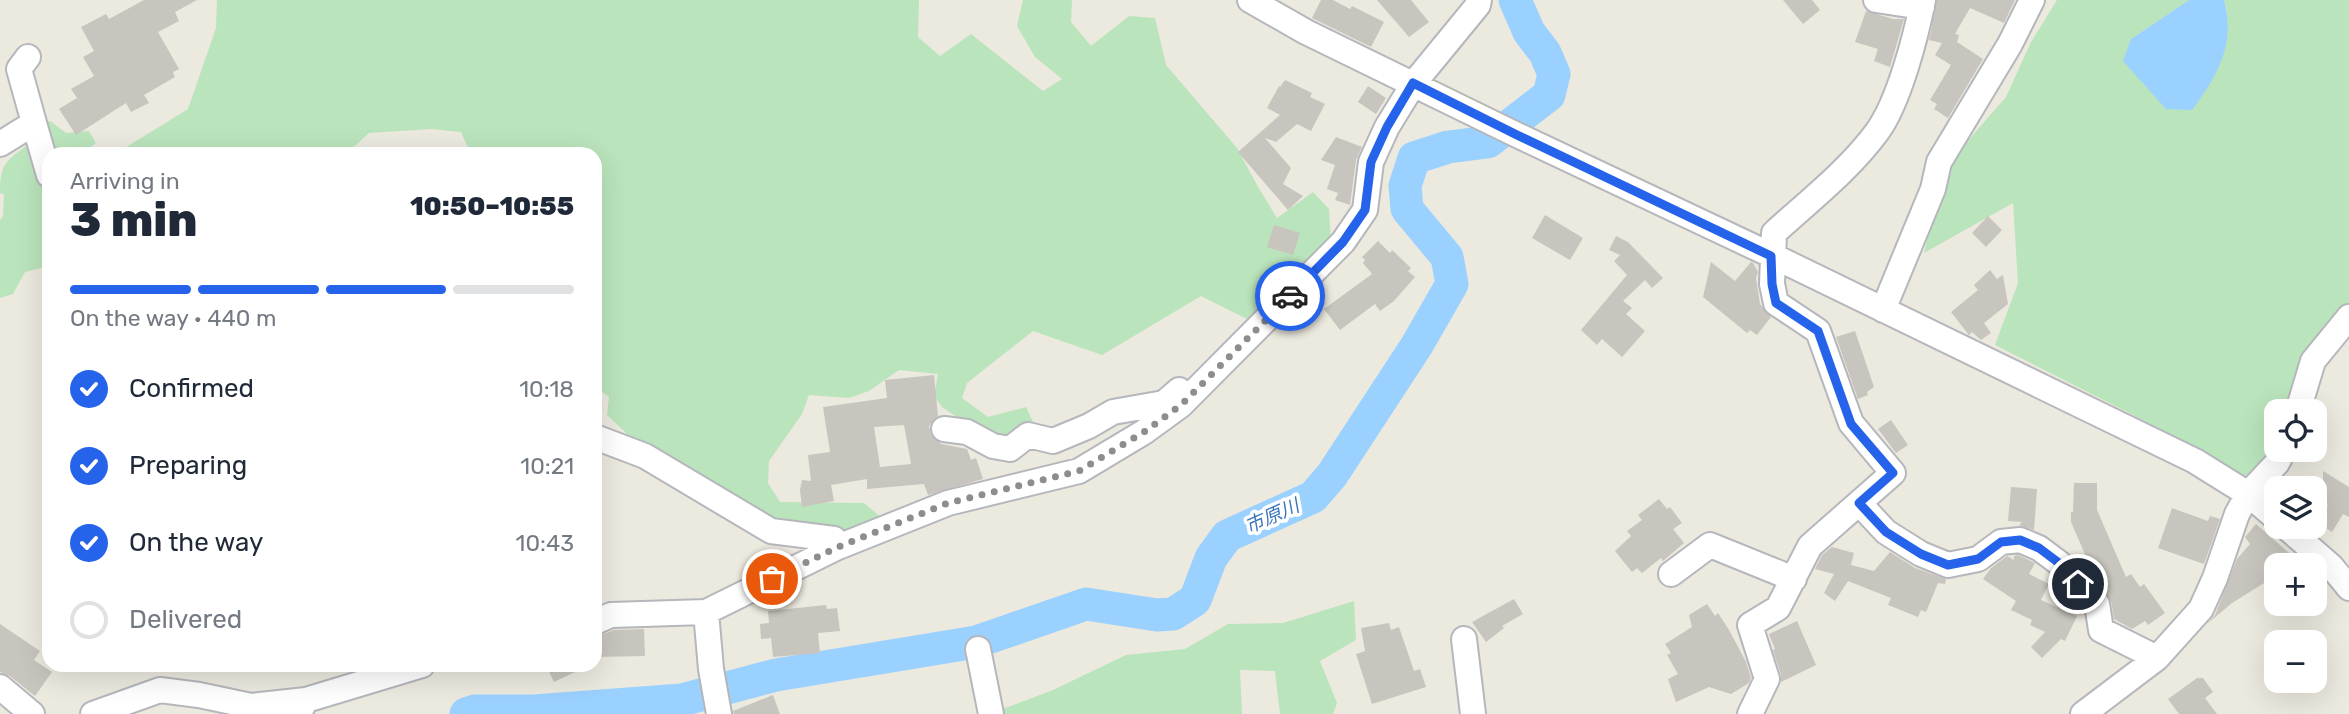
<!DOCTYPE html>
<html lang="en">
<head>
<meta charset="utf-8">
<style>
  :root { --surface:#fff; --page:#f2f2f3; --text:#1f2937; --muted:#747a83; --line:#e0e1e3; --accent:#2563eb }
  body { margin:0; font-family:Rubik,"Noto Sans JP",sans-serif; background:var(--page); color:var(--text); height:100vh; display:flex; flex-direction:column; font-size:26px; white-space:nowrap }
  * { box-sizing:border-box; margin:0 }
  p { font-size:23px; color:var(--muted) }
  .icon { flex:none; width:38px; height:38px; fill:none; stroke:currentColor; stroke-width:2; stroke-linecap:round; stroke-linejoin:round }
  .map { position:relative; flex:1; overflow:hidden }
  .drawer { position:absolute; left:42px; top:147px; width:560px; height:525px; display:flex; flex-direction:column; background:var(--surface); border-radius:21px; box-shadow:0 7px 28px #0002 }
  .drawer>* { flex:none }
  .tools { position:absolute; left:2264px; top:399px; display:grid; gap:14px }
  .tools a { display:grid; place-items:center; width:63px; height:63px; border-radius:14px; background:var(--surface); box-shadow:0 7px 28px #0002; font-size:35px }
  .pin { position:absolute; display:grid; place-items:center; width:60px; height:60px; color:#fff; margin:-30px; border:4px solid #fff; border-radius:50%; box-shadow:0 2px 7px #0007 }
  .courier { position:absolute; display:grid; place-items:center; width:70px; height:70px; margin:-35px; border:5px solid #2563eb; border-radius:50%; background:#fff; color:#222; box-shadow:0 2px 9px #0007 }
  .headline em { font-style:normal; font-weight:800 }
  .headline div { display:flex; flex-direction:column-reverse }
  .headline { display:flex; align-items:center; justify-content:space-between; height:119px; padding:0 28px }
  h1 { font-size:46px; font-weight:800; line-height:52px }
  .bar { display:grid; grid-template-columns:repeat(4,1fr); gap:10px 7px; align-content:center; height:84px; padding:0 28px }
  .bar i { height:9px; border-radius:5px; background:var(--line) }
  .bar .selected { background:var(--accent) }
  .bar p { grid-column:span 4 }
  ol { padding:0 28px; list-style:none }
  li { display:flex; align-items:center; gap:21px; height:77px }
  li p { margin-inline-start:auto }
  li .icon { padding:7px; border-radius:50%; background:var(--accent); color:#fff; stroke-width:4 }
  li:last-child { color:var(--muted) }
  li i { width:38px; height:38px; border:4px solid var(--line); border-radius:50% }
  .map>svg:first-child { display:block }
  .green { fill:#bae4bb }
  .water { fill:#9bd1ff }
  .lines { fill:none; stroke-linecap:round; stroke-linejoin:round }
  .river { stroke:#9bd1ff; stroke-width:33 }
  .building { fill:#c8c5be; fill-rule:evenodd }
  .minor-casing { stroke:#b5b7bc; stroke-width:28 }
  .minor { stroke:#fff; stroke-width:24 }
  .done { stroke:#8c8d8c; stroke-width:7; stroke-dasharray:0 12.6 }
  .route { stroke:#2563eb; stroke-width:9 }
  .labels { text-anchor:middle; dominant-baseline:central; stroke-width:7; stroke-linejoin:round; paint-order:stroke }
  .water-label { font-size:19px; font-style:italic; fill:#3b76ba; stroke:#fff }
</style>
</head>
<body>
<div class="map">
<svg width="2349" height="714" viewBox="0 0 2349 714">
  <rect width="100%" height="100%" fill="#ece9df"/>
  <!-- green -->
  <path class="green" d="M217,0h702l-1,37 22,19 31,-22 72,57 19,-12 -27,-22 -18,-31 6,-26h49l-1,22 20,24 38,-30 26,2 11,47 71,83 21,39 19,31 36,-26 16,17 2,37 -82,74 -48,-24 -99,59 -69,-24 -66,52 -5,15 26,19 38,-10 12,25 -27,-1 -17,11 -52,-35 -8,-11 4,-22 -39,-4 -30,21 -20,7 -40,-3 -7,19 -33,47 -1,22 12,19 84,1 19,16 -61,18 -46,-13 -132,-74 -37,-35 2,-18 -14,-11v-232h-124l-10,-22 -30,-3 -62,4 -14,13 -19,8h-221l73,-45 28,-81z
    M2057,0h132l-58,39 96,-27 -3,-12h125v303l-13,19 -47,89h-12c0,46 2,39 -34,67l-100,-58 -148,-75 23,-62 -5,-80 -89,50 21,-86 61,-70 25,-55z
    M50,121l16,12 23,-2 7,12 -14,10 3,1h-35l-8,-31z
    M32,141l15,55 2,2v68l-24,6 -12,22 -13,4v-78l3,-4 1,-22 -4,-1c0,-33 8,-32 32,-52z
    M1354,601l2,39 -36,21 17,42 -4,11h-53l-5,-43 -35,-1 2,44h-244l-1,-3 56,-21 73,-35 59,-6 43,-25 55,-1z"/>
  <!-- water -->
  <path class="water" d="M2189,0h35c12,45 -7,76 -32,110l-26,-1 -43,-48 8,-22z"/>
  <g class="lines">
    <!-- river -->
    <path class="river" d="M466,714l9,-3h59l148,-11 94,-25 200,-33 110,-38 71,11 16,-1 22,-14 16,-42 16,-22 86,-39 19,-22 85,-130 35,-61 -5,-27 -40,-48 -2,-23 9,-28 34,-11 40,-5 61,-47 5,-21 -9,-21 -16,-21 -14,-32"/>
  </g>
  <!-- building -->
  <path class="building" d="M144,0h53l-22,12 4,9 -21,11 21,37 -6,3 2,5 -31,18 5,8 -18,9 -5,-9 -50,32 -17,-26 18,-11 -6,-9 23,-13 -11,-19 11,-6 -13,-24 25,-13 3,5z
    M1321,0h12l17,9 2,-3 32,16 -13,25 -59,-29z
    M1377,0h34l18,22 -20,15z
    M1783,0h29l8,10 -17,14z
    M1937,0h78l-11,23 -34,-15 -15,26 4,1 -2,7 26,17 -35,59 -14,-9 3,-5 -7,-4 21,-35 -16,-10 7,-12 -13,-3z
    M1866,11l27,8h11l-14,48 -16,-6 4,-12 -23,-7z
    M1285,80l27,13 -2,4 15,7 -14,27 -14,-7 -21,18 -11,-4 26,30 -8,16 20,12 -15,14 -50,-58 42,-37 -13,-7 12,-22 1,1z
    M1368,86l18,12 -10,16 -18,-12z
    M1336,137l26,10 -6,13 -6,45 -15,-5 3,-7 -11,-4 8,-24 -14,-5z
    M1545,215l38,23 -13,22 -38,-22z
    M1988,216l14,14 -16,17 -14,-14z
    M1274,225l26,8 -7,22 -26,-8z
    M1616,236l12,6 35,36 -11,10 -7,-8 -22,21 9,7 -6,6 19,17 -23,26 -20,-18 -5,6 -16,-15 46,-55 -13,-14 6,-6 -11,-5z
    M1378,241l12,12 2,-3 19,18 -3,3 7,6 -21,24 -14,10 -5,-7 -35,26 -16,-21 48,-35 -9,-11 2,-3 -3,-3z
    M1711,262l24,19 16,-19 2,1 5,9 -2,6 4,26 11,13 -14,18 -7,-5 -3,3 -44,-36z
    M1990,270l7,9 6,-4 5,29 -24,19 7,10 -10,7 -9,-8 -3,3 -18,-23 27,-22 -4,-5z
    M1855,331l19,56 -7,5 1,3 -10,4 -22,-62z
    M934,375l4,41 -9,10 2,9 10,9 26,5 4,11 5,-2 7,21 -55,16 -4,-11 -57,5v-10l-36,6 3,16 -32,6 -2,-17 2,-10 9,1 -3,-26 22,-3 -7,-45 64,-9 -2,-18zM904,425l7,39 -31,3 -6,-40z
    M1891,420l17,25 -12,8 -18,-24z
    M2323,471l26,16v30l-6,-3 -11,18 -15,-10 11,-17 -9,-5 4,-8z
    M2074,483h23v27l29,67 5,-3 9,13 4,-3 21,29 -17,12 -3,-4 -13,8 -18,-10 -3,-18 -13,-17 -27,-62v-10h2z
    M2011,487l26,2 -3,41 -15,-5 3,-3 -14,-1z
    M1659,499l8,10 3,-2 12,16 -9,6 11,14 -21,18 -2,-3 -19,15 -5,-5 -5,4 -17,-21 16,-15 -4,-5 15,-11 -4,-5z
    M2172,508l36,13 2,-5 10,3 -16,45 -46,-16z
    M2256,524l47,41h-26v10l-45,28 -25,21 8,-9 22,-56 13,-15 -5,-7z
    M1832,547l22,6 -3,12 23,6 16,-19 25,16 31,11 -1,5 -7,-1 -12,29 -5,-2 -3,7 -30,-12 3,-7 -43,-17 -13,20 -11,-8 10,-19 -19,-5 7,-14z
    M2018,555l17,8 -6,11 20,10 -8,16 36,16 -12,25 -4,-2 -19,19 -11,-11 14,-15 -15,-7 2,-5 -21,-10 5,-9 -33,-22 8,-11 16,-12 7,4v-4z
    M1514,599l9,15 -21,12 2,2 -18,14 -14,-20z
    M1707,604l8,12 3,-3 11,17 17,32 5,16 -2,5 -18,11 -22,-7 -33,15 -8,-23 10,-5 -11,-19 4,-2 -6,-9 27,-17 -3,-12z
    M826,605l1,4 10,-1 3,23 -22,2 2,20 -47,4 -2,-19 -10,1 -1,-15 9,-1 -1,-12z
    M1797,621l19,44 -35,17v-7l-8,-25 2,-1 -6,-15z
    M1389,623l2,7 8,-3 15,44 6,-2 6,18 -54,17 -16,-50 9,-3 -4,-23z
    M0,624l40,27 -6,9 18,12 -17,24 -25,-20 -10,-4z
    M644,629l1,27 -50,1v-20l19,-7z
    M546,665h44l-36,17z
    M2197,678h6l10,14 -8,6 12,16h-38l-11,-15z
    M773,695l7,19h-46l-1,-3z"/>
  <g class="lines">
    <defs>
      <path id="minor" d="M1250,0l56,32 211,103 254,120 424,206 53,33 29,25
        M1876,0l46,7
        M28,57l-9,12 15,54
        M0,144l34,-21 15,52
        M1883,310l50,-121 6,-27 71,-118 22,-44
        M2298,411l15,-50 36,-44
        M944,429l23,3 26,14 17,3 18,-14 25,6 36,-15 24,-14 51,-9 15,-13
        M595,437l50,19 126,75 63,8 4,8
        M1859,503l27,29 35,22 27,11 30,-6 23,-17 19,-2 19,8 20,15 38,41 4,26 56,28
        M2286,527l45,39 18,22
        M1671,574l39,-29 84,34
        M706,612l5,57 8,45
        M595,622l16,-7 95,-3 132,-65 110,-44 131,-32 65,-39 37,-27 162,-163 22,-32 6,-48 16,-35 27,-44 64,-78 1,-5
        M1464,639l9,75
        M978,649l13,65
        M0,687l32,27
        M299,713l7,-13 116,-35
        M93,714l67,-24 39,5 52,11 55,-6
        M1750,714l17,-35 -17,-54 28,-17 32,-62 83,-73 -42,-50 -33,-92 -42,-28 -4,-19 2,-51c35,-32 75,-63 103,-101 22,-30 39,-96 46,-132
        M2083,714l74,-56 44,-49 14,-31 22,-64 11,-20 29,-31 7,-13"/>
    </defs>
    <!-- minor casing -->
    <use href="#minor" class="minor-casing"/>
    <!-- minor -->
    <use href="#minor" class="minor"/>
  </g>
  <g class="lines">
    <!-- done -->
    <path class="done" d="M772,579l66,-32 110,-44 131,-32 65,-39 37,-27 109,-109"/>
    <!-- route -->
    <path class="route" d="M1290,296l53,-54 22,-32 6,-48 16,-35 26,-44 104,52 254,121 1,28 4,19 42,28 33,93 42,49 -34,30 27,29 35,22 27,11 30,-6 23,-17 19,-2 19,8 20,15 19,21"/>
  </g>
  <g class="labels">
    <!-- water labels -->
    <g class="water-label">
      <text transform="translate(1272 516) rotate(-24)">市原川</text>
    </g>
  </g>
</svg>
<div class="tools">
<a><svg class="icon" aria-label="locate" viewBox="0 0 24 24"><circle cx="12" cy="12" r="6"/><path d="M12 2v4M12 18v4M2 12h4M18 12h4"/></svg></a>
<a><svg class="icon" aria-label="layers" viewBox="0 0 24 24"><path d="M12 4l9 5-9 5-9-5zM3 14l9 5 9-5"/></svg></a>
<a>+</a>
<a>−</a>
</div>
<div class="pin" style="left:772px;top:579px;background:#ea580c"><svg class="icon" aria-label="bag" viewBox="0 0 24 24"><path d="M5 8h14l-1 12H6zM9 8a3 3 0 0 1 6 0"/></svg></div>
<div class="pin" style="left:2078px;top:584px;background:#1f2937"><svg class="icon" aria-label="home" viewBox="0 0 24 24"><path d="M3 11l9-7 9 7M6 9v11h12V9"/></svg></div>
<div class="courier" style="left:1290px;top:296px"><svg class="icon" aria-label="car" viewBox="0 0 24 24"><path d="M5 17H2v-5l4-1 3-4h7l3 4 3 1v5h-3M9 17h6M6 11h13"/><circle cx="7" cy="17" r="2"/><circle cx="17" cy="17" r="2"/></svg></div>
<section class="drawer">
<div class="headline"><div><h1>3 min</h1><p>Arriving in</p></div><em>10:50–10:55</em></div>
<div class="bar"><i class="selected"></i><i class="selected"></i><i class="selected"></i><i></i><p>On the way · 440 m</p></div>
<ol>
<li><svg class="icon" aria-label="check" viewBox="0 0 24 24"><path d="M5 12l5 5 9-10"/></svg>Confirmed<p>10:18</p></li>
<li><svg class="icon" aria-label="check" viewBox="0 0 24 24"><path d="M5 12l5 5 9-10"/></svg>Preparing<p>10:21</p></li>
<li><svg class="icon" aria-label="check" viewBox="0 0 24 24"><path d="M5 12l5 5 9-10"/></svg>On the way<p>10:43</p></li>
<li><i></i>Delivered</li>
</ol>
</section>
</div>
</body>
</html>
